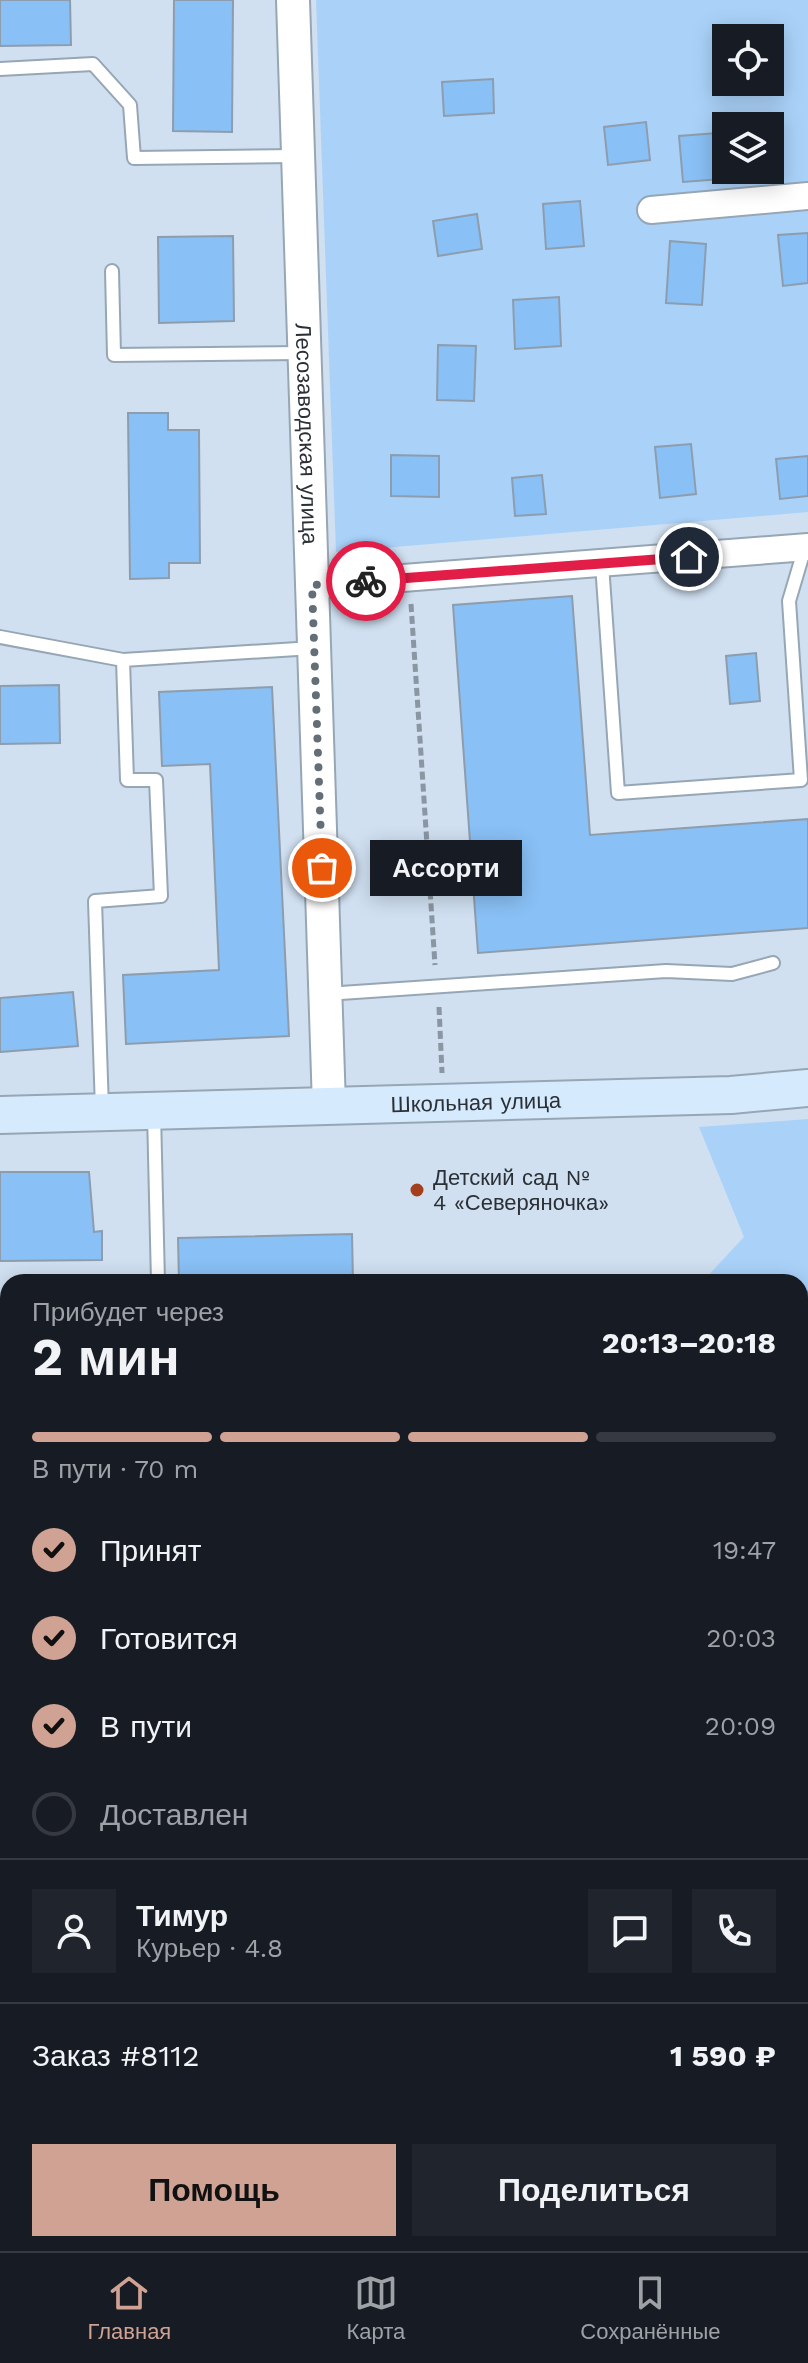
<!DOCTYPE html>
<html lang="ru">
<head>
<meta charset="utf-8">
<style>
  :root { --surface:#171b24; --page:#20242c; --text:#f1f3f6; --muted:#9ea1a6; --line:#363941; --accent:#cfa293 }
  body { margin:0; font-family:"Work Sans",sans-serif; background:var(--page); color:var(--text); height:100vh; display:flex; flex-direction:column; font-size:30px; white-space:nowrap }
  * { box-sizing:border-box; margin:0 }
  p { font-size:26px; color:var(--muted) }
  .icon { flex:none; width:44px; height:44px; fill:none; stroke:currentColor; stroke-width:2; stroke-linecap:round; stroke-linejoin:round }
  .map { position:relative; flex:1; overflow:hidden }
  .details { position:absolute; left:0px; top:1274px; width:808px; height:978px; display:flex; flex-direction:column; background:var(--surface); border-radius:24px 24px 0 0; box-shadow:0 4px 20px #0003 }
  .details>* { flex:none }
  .tools { position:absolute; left:712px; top:24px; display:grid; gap:16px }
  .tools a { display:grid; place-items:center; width:72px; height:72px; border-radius:0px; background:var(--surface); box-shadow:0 4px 20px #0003; font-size:40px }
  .pin { position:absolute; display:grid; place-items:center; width:68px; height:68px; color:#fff; margin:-34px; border:4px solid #fff; border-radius:50%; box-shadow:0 2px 8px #0007 }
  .courier { position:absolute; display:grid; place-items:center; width:80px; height:80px; margin:-40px; border:6px solid #e11d48; border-radius:50%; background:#fff; color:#222; box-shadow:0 2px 10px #0007 }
  .bubble { position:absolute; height:56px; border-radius:0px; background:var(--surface); box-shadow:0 4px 20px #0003; font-size:26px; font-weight:700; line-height:56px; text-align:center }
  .head em { font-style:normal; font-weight:700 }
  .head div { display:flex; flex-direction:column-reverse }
  .head { display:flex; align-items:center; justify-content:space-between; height:136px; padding:0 32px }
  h1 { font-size:52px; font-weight:700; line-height:60px }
  .bar { display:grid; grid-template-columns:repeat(4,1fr); gap:12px 8px; align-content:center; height:96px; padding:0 32px }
  .bar i { height:10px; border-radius:6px; background:var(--line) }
  .bar .on { background:var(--accent) }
  .bar p { grid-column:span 4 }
  .line { display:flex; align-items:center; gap:20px; padding:0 32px; border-top:2px solid var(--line) }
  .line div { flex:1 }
  .round { display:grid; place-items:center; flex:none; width:84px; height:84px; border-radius:0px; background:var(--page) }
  ol { padding:0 32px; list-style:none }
  li { display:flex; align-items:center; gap:24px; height:88px }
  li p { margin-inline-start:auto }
  li .icon { padding:8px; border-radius:50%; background:var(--accent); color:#111; stroke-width:4 }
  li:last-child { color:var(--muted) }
  li i { width:44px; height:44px; border:4px solid var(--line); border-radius:50% }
  .cta { display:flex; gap:16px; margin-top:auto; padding:16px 32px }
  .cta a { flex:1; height:92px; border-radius:0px; background:var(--accent); color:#111; font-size:32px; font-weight:700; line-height:92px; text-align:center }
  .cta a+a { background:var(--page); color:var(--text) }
  .tabs { display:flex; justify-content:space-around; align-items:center; height:112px; border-top:2px solid var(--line); background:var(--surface); font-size:22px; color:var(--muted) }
  .tabs a { display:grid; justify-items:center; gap:4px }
  .tabs .on { color:var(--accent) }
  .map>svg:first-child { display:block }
  .green { fill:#aad2f9; fill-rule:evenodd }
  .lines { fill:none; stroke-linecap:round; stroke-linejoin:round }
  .stream { stroke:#568bbd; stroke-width:9 }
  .building { fill:#89c0f5; stroke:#8e9dad; stroke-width:2 }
  .service-casing { stroke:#96a6b5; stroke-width:16 }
  .minor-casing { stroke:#96a6b5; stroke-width:30 }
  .tertiary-casing { stroke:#96a6b5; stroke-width:36 }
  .secondary-casing { stroke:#96a6b5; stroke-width:40 }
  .path { stroke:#8a96a2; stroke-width:5; stroke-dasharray:8 4; stroke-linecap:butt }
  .service { stroke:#fff; stroke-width:12 }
  .minor { stroke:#fff; stroke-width:26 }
  .tertiary { stroke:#fff; stroke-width:32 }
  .secondary { stroke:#d6eafe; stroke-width:36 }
  .done { stroke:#646e77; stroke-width:8; stroke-dasharray:0 14.4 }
  .route { stroke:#e11d48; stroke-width:10 }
  .poi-dot { fill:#a53e1a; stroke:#d0e0f1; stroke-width:3 }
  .labels { text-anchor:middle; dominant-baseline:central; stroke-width:8; stroke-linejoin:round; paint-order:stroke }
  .street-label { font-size:22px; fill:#2a3036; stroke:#d0e0f1 }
  .poi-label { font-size:22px; fill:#2a3036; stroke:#d0e0f1; text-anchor:start }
</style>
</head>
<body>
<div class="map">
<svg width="808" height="2251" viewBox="0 0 808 2251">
  <rect width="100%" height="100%" fill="#d0e0f1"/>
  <!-- green -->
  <path class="green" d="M316,0h492v512l-472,40zM726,38h44v44h-44zM726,126h44v44h-44z
    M808,1119v313l-8,9v-159h-98l42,-45 -45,-110z
    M808,1554v425l-8,2v-417z
    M0,1738h8v41l-8,4z
    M0,1919l8,3v130l-8,1z"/>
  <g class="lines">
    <!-- stream -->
    <path class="stream" d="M800,1305l8,-10
      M0,1972h8"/>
  </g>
  <!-- building -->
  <path class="building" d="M0,0h70l1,45 -71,1z
    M174,0h59l-1,132 -59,-1z
    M493,79l1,34 -50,3 -2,-34z
    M646,122l4,38 -42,5 -4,-38z
    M717,133l4,46 -38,3 -4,-46z
    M580,201l4,45 -38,3 -3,-45z
    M477,214l5,35 -44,7 -5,-35z
    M808,233v50l-25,3 -5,-51z
    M233,236l1,85 -75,2 -1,-86z
    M670,241l36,3 -4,61 -36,-2z
    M559,297l2,49 -46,3 -2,-49z
    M438,345l38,1 -2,55 -37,-1z
    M128,413h40v17h31l1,133h-31v15l-39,1z
    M691,444l5,50 -36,4 -5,-51z
    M391,455l48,1v41l-48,-1z
    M808,456v40l-28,3 -4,-40z
    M542,475l4,39 -31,2 -3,-38z
    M572,596l18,239 218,-16v109l-330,25 -25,-348z
    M756,653l4,48 -30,3 -4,-48z
    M59,685l1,58 -60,1v-58z
    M272,687l17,349 -163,8 -3,-69 96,-5 -9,-206 -48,2 -3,-74z
    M73,992l5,54 -78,6v-54z
    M0,1172h89l5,60 8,-1v29l-102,1z
    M352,1234l1,48h-174l-1,-44z"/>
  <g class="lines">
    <defs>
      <path id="service" d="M0,69l93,-5 37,41 4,53 163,-2
        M112,271l2,84 188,-2
        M602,564l16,229 183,-13 -12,-179 16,-54
        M0,637l123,23
        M326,994l340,-23 66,3 41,-11
        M102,1109l-7,-208 66,-5 -5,-116h-29l-4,-120 190,-12
        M154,1113l4,169
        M800,2236l8,7"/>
      <path id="minor" d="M651,210l157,-14
        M312,585l496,-38
        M800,1806l8,6
        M0,2182h8
        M166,2244l4,7
        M342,2244v7"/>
      <g id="tertiary">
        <path id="s1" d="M293,0l36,1106"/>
      </g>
      <g id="secondary">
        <path id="s2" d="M0,1115l731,-20 77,-7"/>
        <path d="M800,1492l8,-10"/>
        <path d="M0,1708h8"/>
      </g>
    </defs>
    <!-- service casing -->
    <use href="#service" class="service-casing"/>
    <!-- minor casing -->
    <use href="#minor" class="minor-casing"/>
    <!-- tertiary casing -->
    <use href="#tertiary" class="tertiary-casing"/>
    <!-- secondary casing -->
    <use href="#secondary" class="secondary-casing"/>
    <!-- path -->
    <path class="path" d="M411,604l24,361
      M439,1007l3,66"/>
    <!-- service -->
    <use href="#service" class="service"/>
    <!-- minor -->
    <use href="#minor" class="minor"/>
    <!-- tertiary -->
    <use href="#tertiary" class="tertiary"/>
    <!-- secondary -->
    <use href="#secondary" class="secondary"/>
  </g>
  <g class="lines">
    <!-- done -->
    <path class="done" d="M322,868l-10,-283 54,-4"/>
    <!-- route -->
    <path class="route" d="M366,581l323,-24"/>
  </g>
  <!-- markers -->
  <circle class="poi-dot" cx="417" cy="1190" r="8"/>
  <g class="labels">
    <!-- street labels -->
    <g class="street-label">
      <text stroke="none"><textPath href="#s1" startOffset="434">Лесозаводская улица</textPath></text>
      <text stroke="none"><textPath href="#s2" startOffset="476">Школьная улица</textPath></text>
    </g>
    <!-- poi labels -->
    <g class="poi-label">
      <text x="433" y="1177">Детский сад №<tspan x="433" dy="25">4 «Северяночка»</tspan></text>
    </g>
  </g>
</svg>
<div class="tools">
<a><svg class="icon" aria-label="locate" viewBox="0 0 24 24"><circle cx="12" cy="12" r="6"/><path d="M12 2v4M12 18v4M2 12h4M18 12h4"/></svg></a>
<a><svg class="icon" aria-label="layers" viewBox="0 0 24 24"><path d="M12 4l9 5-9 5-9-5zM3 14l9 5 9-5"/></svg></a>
</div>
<div class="pin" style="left:322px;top:868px;background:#ea580c"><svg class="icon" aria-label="bag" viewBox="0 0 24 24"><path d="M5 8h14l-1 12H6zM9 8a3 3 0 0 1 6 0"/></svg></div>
<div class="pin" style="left:689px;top:557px;background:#1f2937"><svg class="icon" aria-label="home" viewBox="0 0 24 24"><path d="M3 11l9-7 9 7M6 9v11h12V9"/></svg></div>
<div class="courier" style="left:366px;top:581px"><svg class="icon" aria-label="bike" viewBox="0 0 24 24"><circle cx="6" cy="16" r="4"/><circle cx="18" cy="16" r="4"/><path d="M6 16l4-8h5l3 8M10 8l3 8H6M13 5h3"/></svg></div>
<div class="bubble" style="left:370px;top:840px;width:152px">Ассорти</div>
<section class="details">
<div class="head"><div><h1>2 мин</h1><p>Прибудет через</p></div><em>20:13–20:18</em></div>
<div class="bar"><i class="on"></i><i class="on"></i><i class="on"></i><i></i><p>В пути · 70 m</p></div>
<ol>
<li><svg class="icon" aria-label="check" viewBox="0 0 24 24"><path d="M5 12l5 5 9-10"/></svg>Принят<p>19:47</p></li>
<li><svg class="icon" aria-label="check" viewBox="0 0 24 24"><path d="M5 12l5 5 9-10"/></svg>Готовится<p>20:03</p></li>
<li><svg class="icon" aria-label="check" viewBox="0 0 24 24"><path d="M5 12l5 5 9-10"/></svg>В пути<p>20:09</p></li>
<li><i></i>Доставлен</li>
</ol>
<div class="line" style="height:144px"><a class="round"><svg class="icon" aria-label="person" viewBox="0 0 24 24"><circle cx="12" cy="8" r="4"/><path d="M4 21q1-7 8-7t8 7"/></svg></a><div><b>Тимур</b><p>Курьер · 4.8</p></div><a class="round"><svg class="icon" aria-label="chat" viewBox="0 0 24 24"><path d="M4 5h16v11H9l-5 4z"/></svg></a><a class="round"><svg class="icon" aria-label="phone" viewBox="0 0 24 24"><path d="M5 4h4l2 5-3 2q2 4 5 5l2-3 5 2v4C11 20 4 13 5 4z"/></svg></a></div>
<div class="line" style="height:104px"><div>Заказ #8112</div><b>1 590 ₽</b></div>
<div class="cta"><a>Помощь</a><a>Поделиться</a></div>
</section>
</div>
<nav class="tabs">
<a class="on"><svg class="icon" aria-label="home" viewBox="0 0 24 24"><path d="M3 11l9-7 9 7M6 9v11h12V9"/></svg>Главная</a>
<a><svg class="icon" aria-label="map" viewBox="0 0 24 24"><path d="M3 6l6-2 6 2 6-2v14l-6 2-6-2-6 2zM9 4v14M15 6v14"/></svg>Карта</a>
<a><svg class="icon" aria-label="saved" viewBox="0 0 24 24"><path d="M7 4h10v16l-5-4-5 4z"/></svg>Сохранённые</a>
</nav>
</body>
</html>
